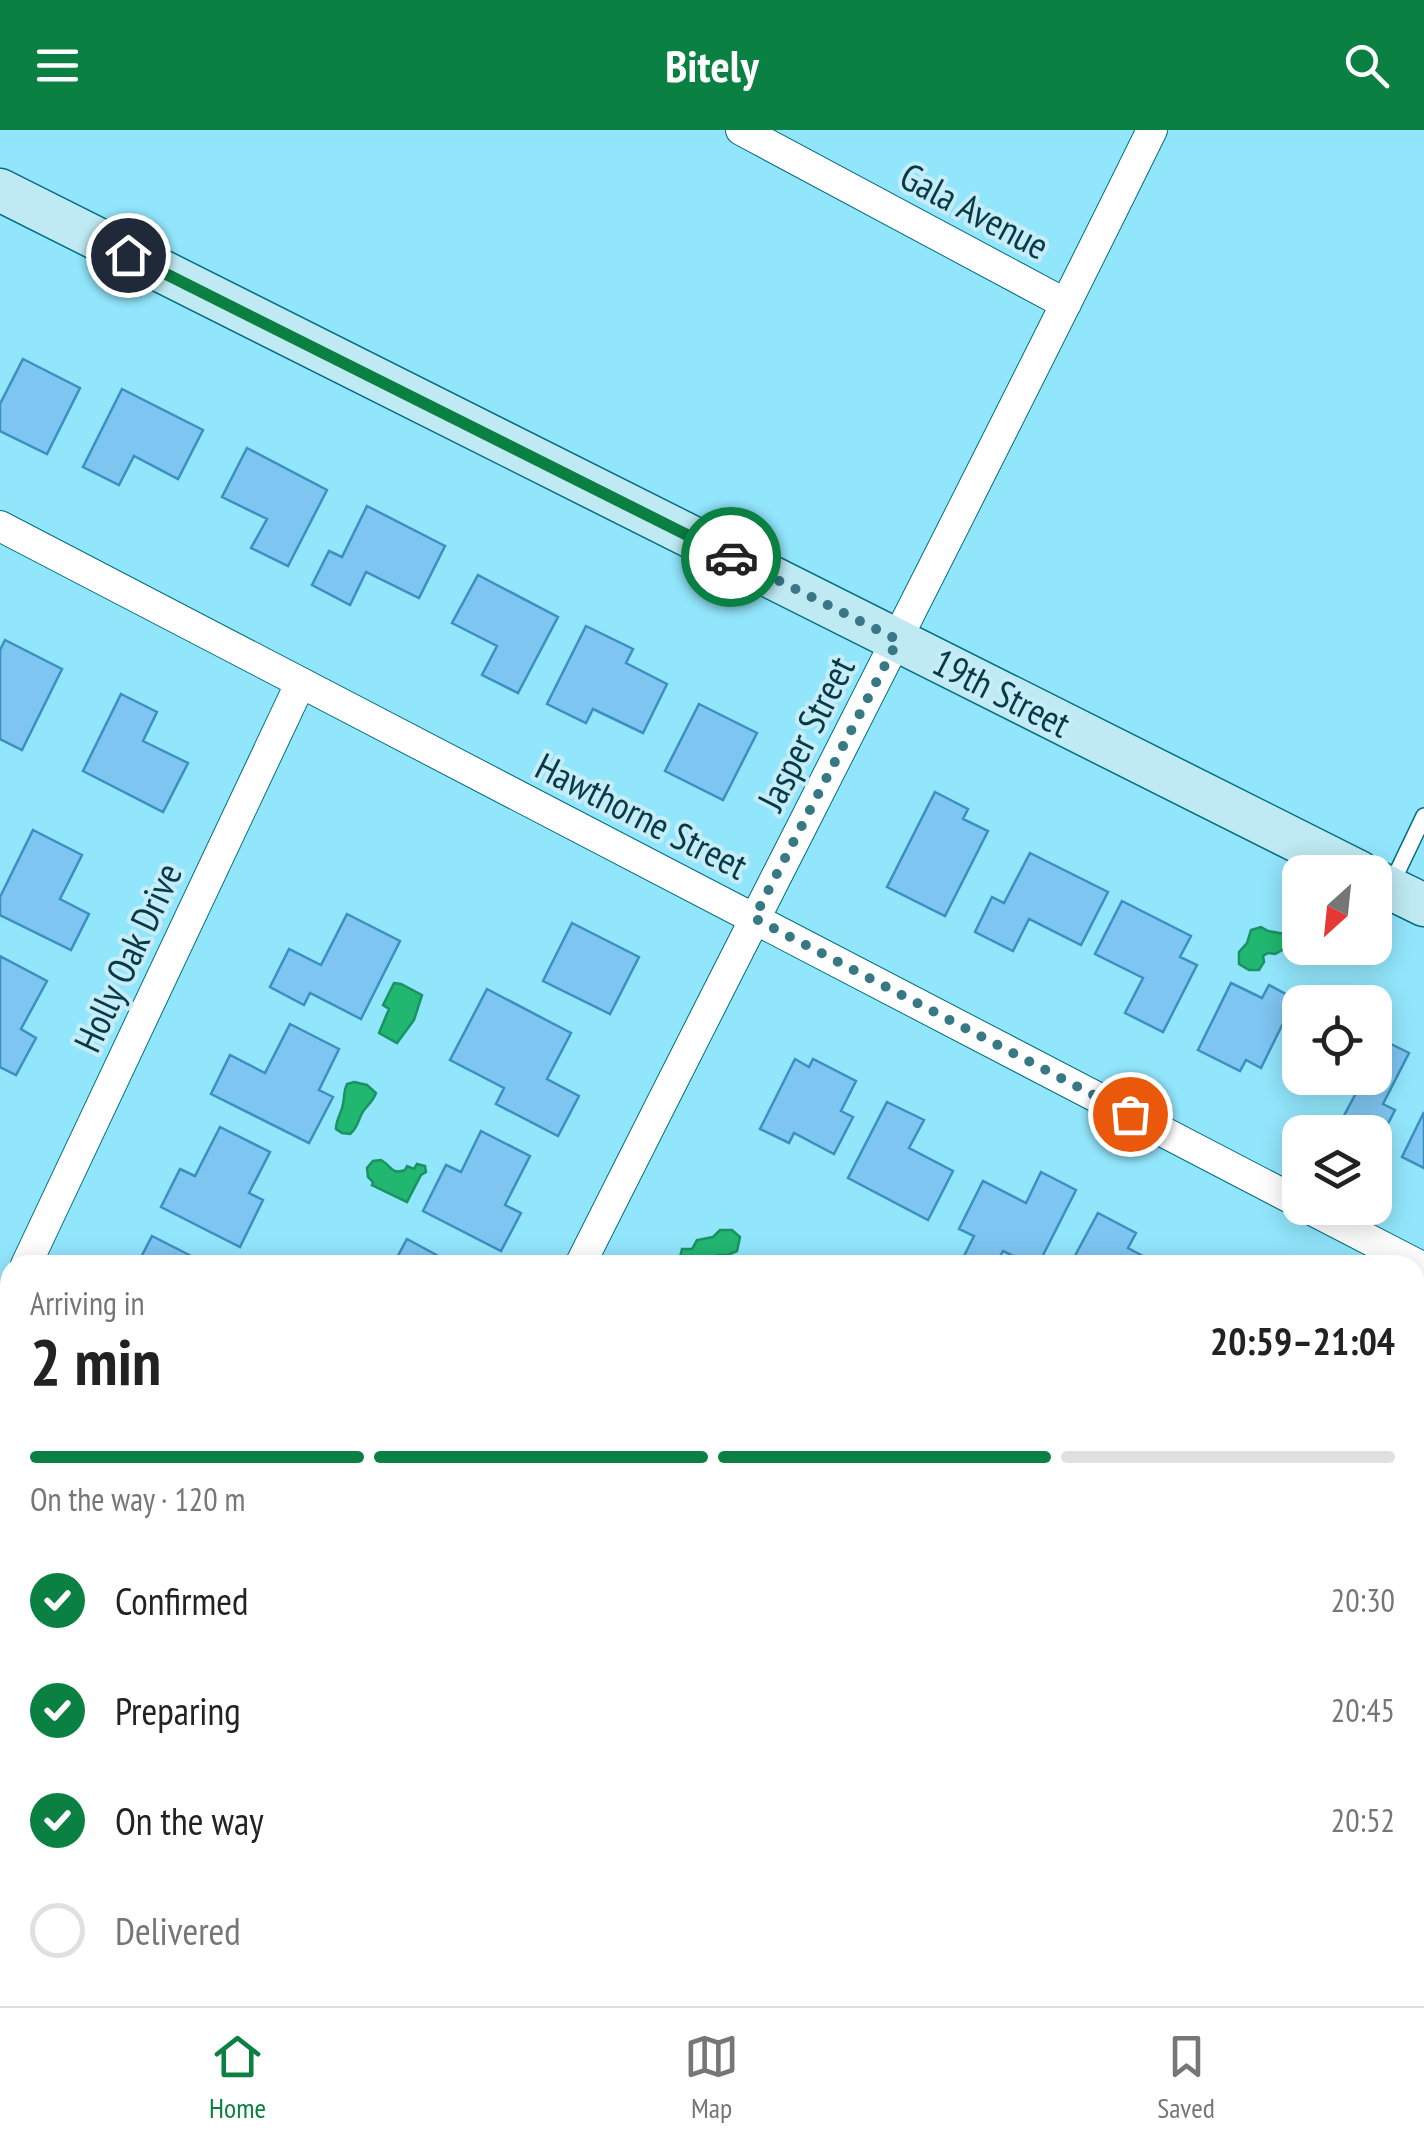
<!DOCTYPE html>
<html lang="en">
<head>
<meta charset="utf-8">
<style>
  :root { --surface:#fff; --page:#f2f2f2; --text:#222; --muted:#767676; --line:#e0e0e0; --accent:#0b8043 }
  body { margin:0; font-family:"PT Sans Narrow",sans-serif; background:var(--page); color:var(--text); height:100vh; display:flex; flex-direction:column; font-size:38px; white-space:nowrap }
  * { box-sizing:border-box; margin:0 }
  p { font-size:32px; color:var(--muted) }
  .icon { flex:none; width:55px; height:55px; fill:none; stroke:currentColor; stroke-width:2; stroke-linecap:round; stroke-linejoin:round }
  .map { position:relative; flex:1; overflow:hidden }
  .drawer { position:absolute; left:0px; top:1125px; width:1425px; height:752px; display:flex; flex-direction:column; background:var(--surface); border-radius:30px 30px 0 0; box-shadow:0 5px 25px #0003 }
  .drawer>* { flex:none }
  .needle { width:65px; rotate:207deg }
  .fabs { position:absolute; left:1282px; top:725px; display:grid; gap:20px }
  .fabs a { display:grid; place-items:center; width:110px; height:110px; border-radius:20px; background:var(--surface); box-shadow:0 5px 25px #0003; font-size:50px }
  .pin { position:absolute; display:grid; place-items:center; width:85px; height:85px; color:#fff; margin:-42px; border:5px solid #fff; border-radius:50%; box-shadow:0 2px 10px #0007 }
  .courier { position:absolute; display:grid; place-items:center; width:100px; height:100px; margin:-50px; border:8px solid #0b8043; border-radius:50%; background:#fff; color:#222; box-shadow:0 2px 12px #0007 }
  .overview em { font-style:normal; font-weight:700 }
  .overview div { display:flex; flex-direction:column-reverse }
  .overview { display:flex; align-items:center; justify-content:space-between; height:170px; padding:0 30px }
  h1 { font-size:65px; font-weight:700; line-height:75px }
  .bar { display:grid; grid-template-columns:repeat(4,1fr); gap:15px 10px; align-content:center; height:120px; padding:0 30px }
  .bar i { height:12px; border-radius:8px; background:var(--line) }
  .bar .active { background:var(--accent) }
  .bar p { grid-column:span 4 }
  ol { padding:0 30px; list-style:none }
  li { display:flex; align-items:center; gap:30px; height:110px }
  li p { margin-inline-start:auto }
  li .icon { padding:10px; border-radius:50%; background:var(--accent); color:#fff; stroke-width:4 }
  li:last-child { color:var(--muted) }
  li i { width:55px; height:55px; border:5px solid var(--line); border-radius:50% }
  header { display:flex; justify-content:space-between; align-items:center; height:130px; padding:0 30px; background:var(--accent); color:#fff; font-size:45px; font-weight:700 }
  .menu { display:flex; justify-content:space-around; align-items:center; height:140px; border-top:2px solid var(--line); background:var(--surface); font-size:28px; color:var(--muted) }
  .menu a { display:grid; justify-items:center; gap:5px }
  .menu .active { color:var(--accent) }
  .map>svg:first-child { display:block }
  .water { fill:#21b771; stroke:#199264; stroke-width:2.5 }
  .building { fill:#7ec5f1; stroke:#3a90bf; stroke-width:2.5 }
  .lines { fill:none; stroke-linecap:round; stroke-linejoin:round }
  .service-casing { stroke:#046d81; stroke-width:18 }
  .minor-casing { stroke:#046d81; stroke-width:32 }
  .secondary-casing { stroke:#046d81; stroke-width:45 }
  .motorway-casing { stroke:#fff; stroke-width:58 }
  .service { stroke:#fff; stroke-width:15 }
  .minor { stroke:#fff; stroke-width:30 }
  .secondary { stroke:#bfeaf3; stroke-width:42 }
  .motorway { stroke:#2ab9d8; stroke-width:55 }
  .done { stroke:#377786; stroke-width:10; stroke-dasharray:0 18 }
  .route { stroke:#0b8043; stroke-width:12 }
  .labels { text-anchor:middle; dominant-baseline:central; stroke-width:8; stroke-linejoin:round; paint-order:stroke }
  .street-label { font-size:38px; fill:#063b46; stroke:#c5ecf7 }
</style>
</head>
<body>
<header><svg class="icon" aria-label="menu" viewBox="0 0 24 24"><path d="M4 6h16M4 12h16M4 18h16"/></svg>Bitely<svg class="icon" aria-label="search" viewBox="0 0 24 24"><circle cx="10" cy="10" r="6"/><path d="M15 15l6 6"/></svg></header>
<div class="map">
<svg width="1424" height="1876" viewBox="0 0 1424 1876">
  <rect width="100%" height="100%" fill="#92e6fc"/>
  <!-- water -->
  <path class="water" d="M1261,797l7,4 16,3 4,5v8l-13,7 -7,-1 -5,3 1,6 -5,8h-10l-10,-6v-12l8,-9 4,-13z
    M394,853l7,1 21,11 -8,25 -17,23 -18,-10 10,-24 -6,-4z
    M354,952l13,3 9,8c-3,8 -7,11 -12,17 -6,8 -5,17 -14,24l-8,-1 -6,-4c0,-11 6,-16 7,-25 2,-9 0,-12 4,-20z
    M381,1030c11,6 10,15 24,10l2,-4 7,3 3,-5 8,2 1,6 -5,3 -14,27 -35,-17 1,-3 -5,-5 -1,-9 6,-7z
    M720,1100h12l8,7 -3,14 -9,4h-11l-5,6 -11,1 -5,-3 -5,5 -8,-1 -3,-6 2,-8h10l5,-9 16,-3z"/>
  <!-- building -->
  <path class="building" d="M23,229l57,29 -33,66 -47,-23v-27z
    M122,259l81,41 -25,49 -44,-23 -15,29 -36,-18z
    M247,318l80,42 -39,76 -37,-18 16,-29 -45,-22z
    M367,376l78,40 -26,52 -53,-26 -16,33 -38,-20 17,-34 13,6z
    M478,445l80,42 -40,76 -36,-18 15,-29 -45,-23z
    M586,496l47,23 -7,14 41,21 -24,49 -50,-24 -7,14 -39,-19z
    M5,510l57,29 -40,81 -22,-11v-89z
    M121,564l36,18 -14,29 45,22 -25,49 -80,-41z
    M699,574l58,29 -34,67 -58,-29z
    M935,662l33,17 -5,10 25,12 -43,85 -58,-29z
    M33,700l49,25 -22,44 29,15 -18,36 -71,-35v-18z
    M1030,723l78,39 -27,53 -52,-26 -16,32 -38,-19 17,-35 12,6z
    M1122,771l69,35 -11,21 17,8 -34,67 -38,-19 18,-35 -48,-24z
    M347,784l53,27 -39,78 -51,-26 -6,12 -34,-18 19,-38 32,16z
    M572,793l67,34 -29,57 -67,-33z
    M0,826l47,25 -26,48 15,9 -20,37 -16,-8z
    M1231,853l31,15 7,-13 26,14 -34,69 -15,-8 -6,11 -42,-21z
    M487,859l84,44 -24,46 32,17 -21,40 -62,-32 8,-16 -54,-28z
    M290,894l49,25 -20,41 14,7 -24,46 -98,-49 19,-39 35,18z
    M1375,906l34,17 -26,51 12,6 -18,35 -2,-13h-21l-15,-7 17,-32 -30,-15h49z
    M795,929l14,8 4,-8 43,22 -15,30 12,6 -19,37 -40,-21 -5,10 -29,-14z
    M887,972l37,18 -15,28 44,23 -25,49 -80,-42z
    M1424,982v56l-22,-11z
    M220,997l50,25 -21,41 14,7 -23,47 -79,-40 19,-38 15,7z
    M481,1001l49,25 -25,49 16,8 -20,38 -78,-40 23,-46 15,7z
    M1041,1042l35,18 -38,75h-6l-29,-14 -7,14h-19l-14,-7 11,-22 -15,-7 24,-48 43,22z
    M1098,1083l38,20 -8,15 32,17h-90z
    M152,1106l57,29h-72z
    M407,1109l48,26h-62z
    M1424,1276v79l-9,-5v-56z
    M1415,1554l9,4v79l-9,-4z
    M1245,1868h102l-5,8h-92l-7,-4z"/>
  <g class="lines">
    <defs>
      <path id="service" d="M1391,755l33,-69"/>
      <path id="minor" d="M741,0l325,174
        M0,396l1300,677
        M1308,1078l116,60
        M26,1135l274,-581
        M580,1135c190,-379 385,-755 572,-1135
        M1415,1770l9,5"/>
      <path id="secondary" d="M0,60l1359,682
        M1375,751l49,24"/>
      <path id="motorway" d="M0,1508l10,8
        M0,1555l10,5
        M0,1759l10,5
        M0,1839l10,4
        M71,1868l21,8
        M219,1868l17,8
        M629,1868l17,8"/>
    </defs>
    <!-- service casing -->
    <use href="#service" class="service-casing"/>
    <!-- minor casing -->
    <use href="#minor" class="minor-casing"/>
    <!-- secondary casing -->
    <use href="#secondary" class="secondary-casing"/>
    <!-- motorway casing -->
    <use href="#motorway" class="motorway-casing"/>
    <!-- service -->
    <use href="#service" class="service"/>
    <!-- minor -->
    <use href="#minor" class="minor"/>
    <!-- secondary -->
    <use href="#secondary" class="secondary"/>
    <!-- motorway -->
    <use href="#motorway" class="motorway"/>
  </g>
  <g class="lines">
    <!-- done -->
    <path class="done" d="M731,427l167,83 -144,278 376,196"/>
    <!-- route -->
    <path class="route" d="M128,125l603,302"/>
  </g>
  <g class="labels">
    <!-- street labels -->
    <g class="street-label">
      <text transform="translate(975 80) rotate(28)">Gala Avenue</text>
      <text transform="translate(1002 562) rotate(27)">19th Street</text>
      <text transform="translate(805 603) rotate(-63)">Jasper Street</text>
      <text transform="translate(642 685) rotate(27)">Hawthorne Street</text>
      <text transform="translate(127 827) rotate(-65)">Holly Oak Drive</text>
    </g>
  </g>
</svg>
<div class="fabs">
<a><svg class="needle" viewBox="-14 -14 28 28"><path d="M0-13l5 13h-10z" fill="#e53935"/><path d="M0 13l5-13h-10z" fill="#767676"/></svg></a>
<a><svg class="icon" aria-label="locate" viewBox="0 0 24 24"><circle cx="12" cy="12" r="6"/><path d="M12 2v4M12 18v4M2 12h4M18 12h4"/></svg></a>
<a><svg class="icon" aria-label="layers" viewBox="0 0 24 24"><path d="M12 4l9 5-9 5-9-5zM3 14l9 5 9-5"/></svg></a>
</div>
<div class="pin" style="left:1130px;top:984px;background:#ea580c"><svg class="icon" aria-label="bag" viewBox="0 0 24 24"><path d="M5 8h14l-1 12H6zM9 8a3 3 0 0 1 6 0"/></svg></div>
<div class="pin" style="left:128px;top:125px;background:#1f2937"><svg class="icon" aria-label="home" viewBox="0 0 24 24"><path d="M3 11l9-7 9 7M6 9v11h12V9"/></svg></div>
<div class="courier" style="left:731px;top:427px"><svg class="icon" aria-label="car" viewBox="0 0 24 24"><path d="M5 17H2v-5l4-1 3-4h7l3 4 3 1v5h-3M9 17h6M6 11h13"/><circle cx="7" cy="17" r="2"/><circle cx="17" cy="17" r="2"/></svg></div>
<section class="drawer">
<div class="overview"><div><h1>2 min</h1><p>Arriving in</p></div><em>20:59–21:04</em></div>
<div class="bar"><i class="active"></i><i class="active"></i><i class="active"></i><i></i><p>On the way · 120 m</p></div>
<ol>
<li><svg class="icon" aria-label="check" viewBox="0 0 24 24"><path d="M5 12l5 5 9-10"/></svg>Confirmed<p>20:30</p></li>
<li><svg class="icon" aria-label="check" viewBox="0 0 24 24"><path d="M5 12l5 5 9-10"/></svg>Preparing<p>20:45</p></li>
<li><svg class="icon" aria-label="check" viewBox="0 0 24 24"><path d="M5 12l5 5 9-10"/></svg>On the way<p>20:52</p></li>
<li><i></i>Delivered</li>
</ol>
</section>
</div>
<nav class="menu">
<a class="active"><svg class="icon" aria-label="home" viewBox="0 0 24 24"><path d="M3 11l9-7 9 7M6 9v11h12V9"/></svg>Home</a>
<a><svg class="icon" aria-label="map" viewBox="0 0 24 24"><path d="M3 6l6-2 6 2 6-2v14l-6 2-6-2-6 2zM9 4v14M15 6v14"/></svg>Map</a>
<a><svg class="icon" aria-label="saved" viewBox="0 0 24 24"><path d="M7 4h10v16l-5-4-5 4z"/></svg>Saved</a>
</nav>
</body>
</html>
